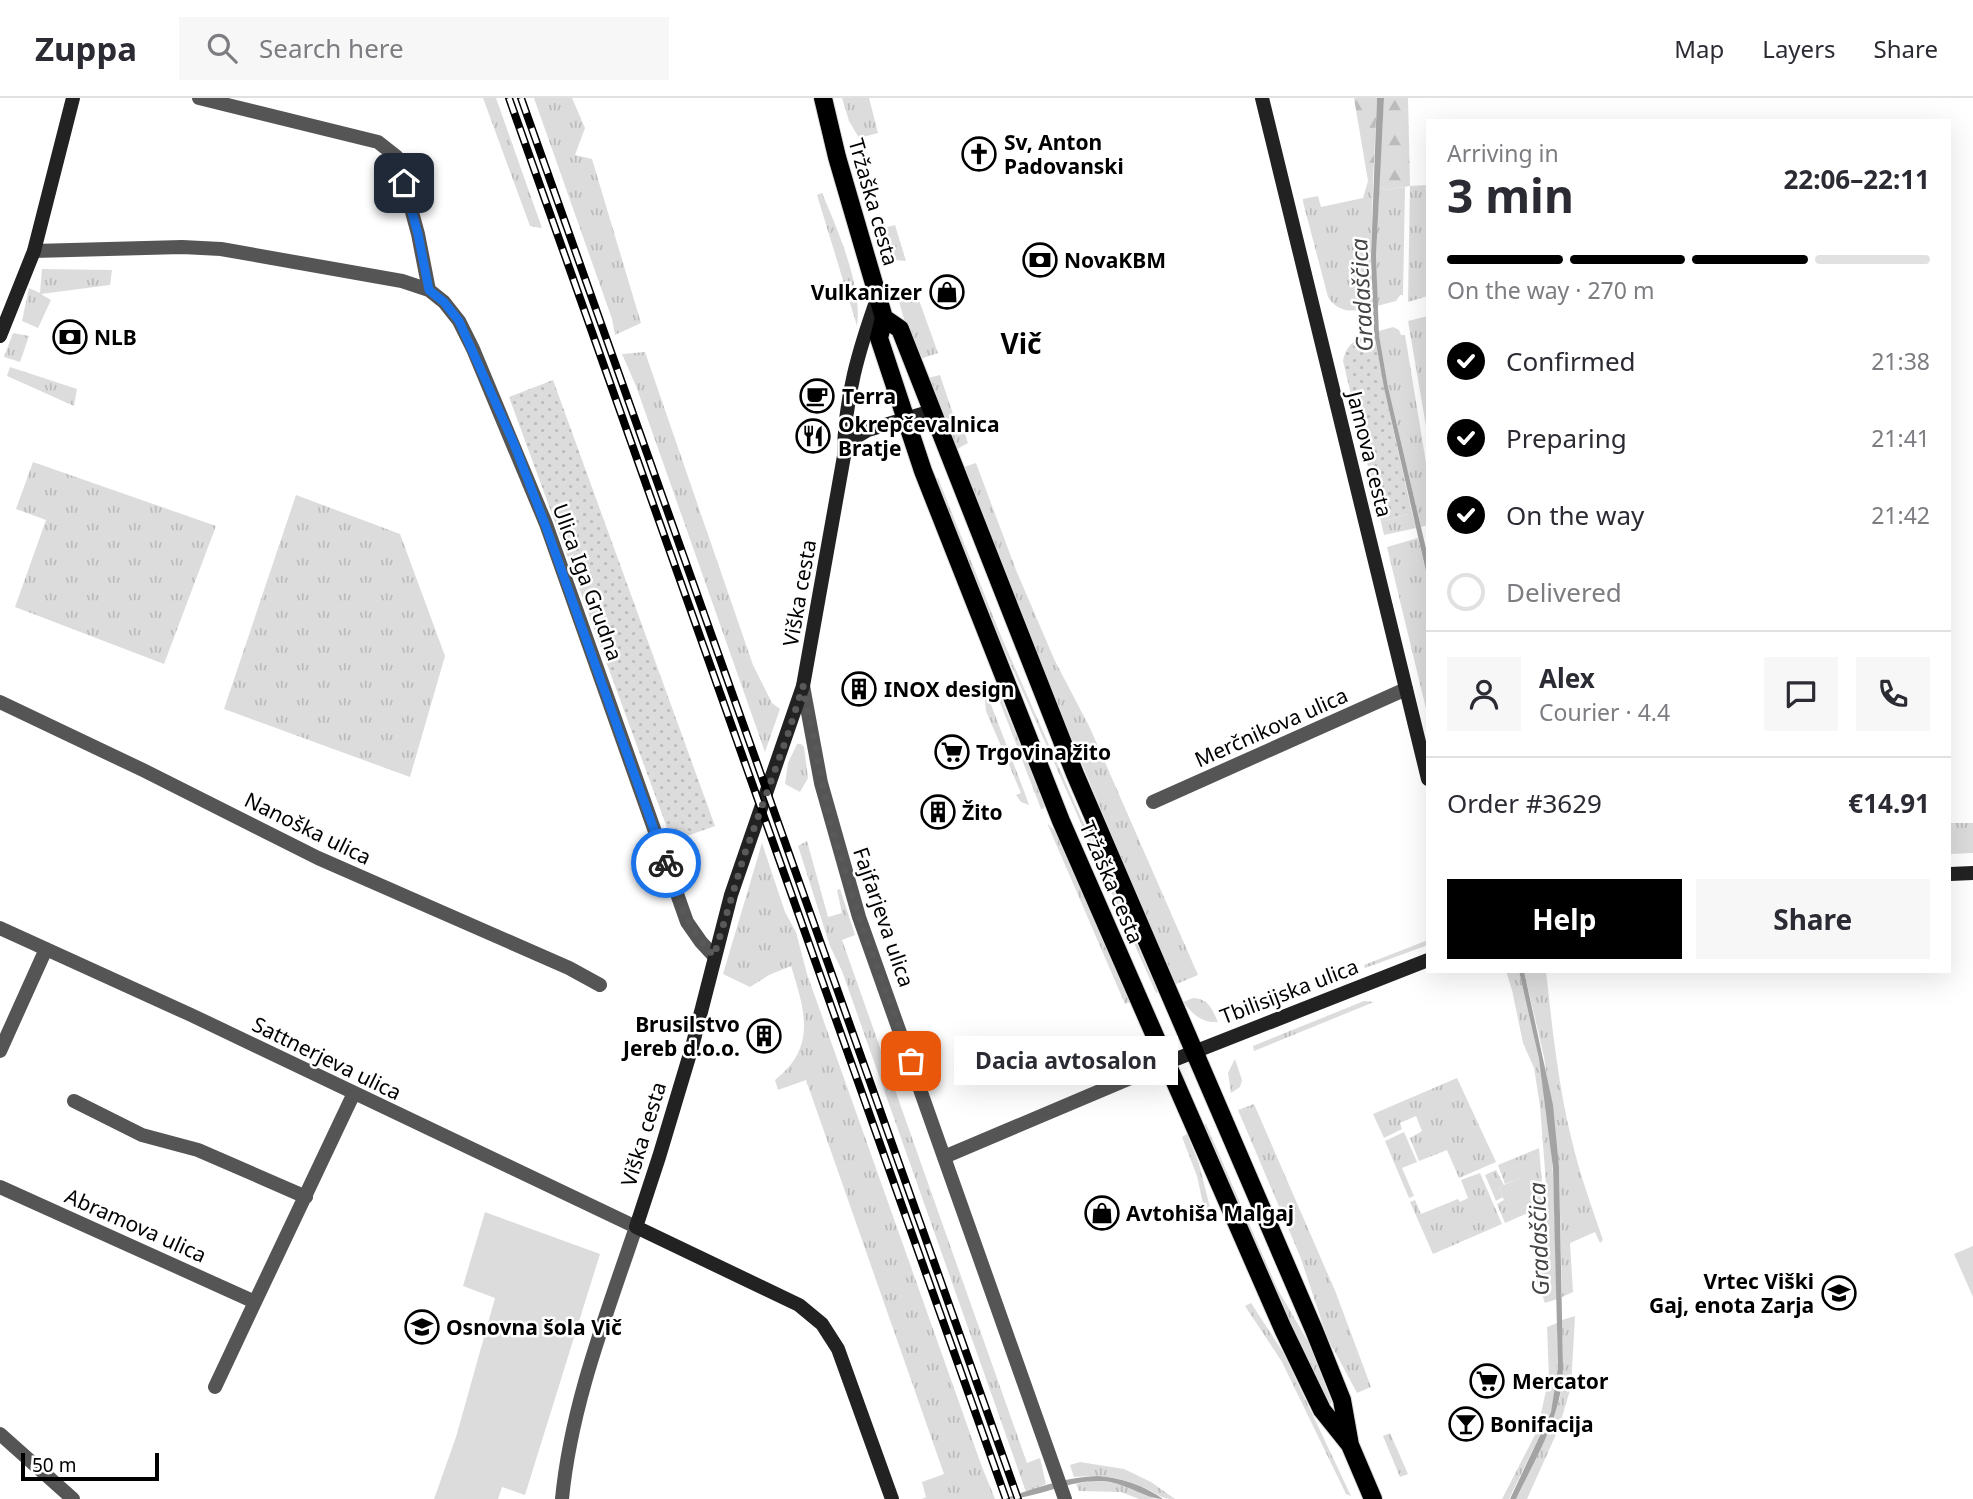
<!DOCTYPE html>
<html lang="en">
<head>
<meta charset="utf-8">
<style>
  :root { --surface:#fff; --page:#f7f7f7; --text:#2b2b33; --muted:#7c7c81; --line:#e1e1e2; --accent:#000 }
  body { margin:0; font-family:"Noto Sans",sans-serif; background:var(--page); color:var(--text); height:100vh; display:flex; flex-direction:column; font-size:26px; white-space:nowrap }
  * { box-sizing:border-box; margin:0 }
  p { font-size:23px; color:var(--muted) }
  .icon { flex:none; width:38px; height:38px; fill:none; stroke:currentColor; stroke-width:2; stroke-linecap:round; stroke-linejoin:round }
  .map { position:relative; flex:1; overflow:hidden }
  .details { position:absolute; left:1426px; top:21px; width:525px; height:854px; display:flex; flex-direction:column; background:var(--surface); border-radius:0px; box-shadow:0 7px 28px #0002 }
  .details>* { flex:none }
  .scale { position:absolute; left:21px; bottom:18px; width:138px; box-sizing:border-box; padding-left:7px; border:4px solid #000; border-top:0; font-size:19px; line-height:24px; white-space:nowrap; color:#000; -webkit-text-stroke:5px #fff; paint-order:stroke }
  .pin { position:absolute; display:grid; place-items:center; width:60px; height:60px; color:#fff; margin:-30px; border-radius:14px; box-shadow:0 4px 10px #0006 }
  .courier { position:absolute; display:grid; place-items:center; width:70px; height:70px; margin:-35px; border:5px solid #1a73e8; border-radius:50%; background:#fff; color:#222; box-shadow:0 2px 9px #0007 }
  .bubble { position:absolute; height:49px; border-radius:0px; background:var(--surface); box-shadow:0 7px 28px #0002; font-size:23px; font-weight:700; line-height:49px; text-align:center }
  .overview em { font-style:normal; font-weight:700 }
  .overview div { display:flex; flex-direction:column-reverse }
  .overview { display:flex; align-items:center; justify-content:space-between; height:119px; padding:0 21px }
  h1 { font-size:46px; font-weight:700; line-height:52px }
  .bar { display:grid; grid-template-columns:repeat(4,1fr); gap:10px 7px; align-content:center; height:84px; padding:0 21px }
  .bar i { height:9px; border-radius:5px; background:var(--line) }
  .bar .on { background:var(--accent) }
  .bar p { grid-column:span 4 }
  .line { display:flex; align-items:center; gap:18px; padding:0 21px; border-top:2px solid var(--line) }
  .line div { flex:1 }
  .round { display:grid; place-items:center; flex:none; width:74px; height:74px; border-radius:0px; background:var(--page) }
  ol { padding:0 21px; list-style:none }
  li { display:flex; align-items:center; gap:21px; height:77px }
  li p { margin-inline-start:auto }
  li .icon { padding:7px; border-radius:50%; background:var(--accent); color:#fff; stroke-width:4 }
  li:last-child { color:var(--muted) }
  li i { width:38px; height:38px; border:4px solid var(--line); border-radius:50% }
  .cta { display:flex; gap:14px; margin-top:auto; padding:14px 21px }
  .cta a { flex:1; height:80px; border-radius:0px; background:var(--accent); color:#fff; font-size:28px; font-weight:700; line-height:80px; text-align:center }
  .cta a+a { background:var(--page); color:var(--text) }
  header { display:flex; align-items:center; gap:42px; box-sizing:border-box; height:98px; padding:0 35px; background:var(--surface); border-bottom:2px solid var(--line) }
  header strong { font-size:33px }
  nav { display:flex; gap:38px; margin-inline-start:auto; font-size:24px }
  .search { width:490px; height:63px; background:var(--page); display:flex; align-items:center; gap:18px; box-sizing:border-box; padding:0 24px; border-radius:0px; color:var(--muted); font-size:26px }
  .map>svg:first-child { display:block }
  .grass { fill:url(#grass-tufts) }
  .forest { fill:url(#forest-firs) }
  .garden { fill:url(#garden-dots) }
  .pitch { fill:#dcdcdc }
  .water { fill:#a3a3a3 }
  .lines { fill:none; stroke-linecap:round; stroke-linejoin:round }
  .primary-casing { stroke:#dbdbdb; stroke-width:20 }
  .street { stroke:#555; stroke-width:14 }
  .secondary { stroke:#222; stroke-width:14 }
  .primary { stroke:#000; stroke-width:18 }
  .rail-casing { stroke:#000; stroke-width:8 }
  .rail { stroke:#fff; stroke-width:5; stroke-dasharray:16; stroke-linecap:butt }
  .done { stroke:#595959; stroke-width:7; stroke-dasharray:0 12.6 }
  .route { stroke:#1a73e8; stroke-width:9 }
  .labels { text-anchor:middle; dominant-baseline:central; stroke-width:5; stroke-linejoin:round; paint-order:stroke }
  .poi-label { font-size:21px; font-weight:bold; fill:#000; stroke:#fff; text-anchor:start }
  .street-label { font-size:21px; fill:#000; stroke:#fff }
  .water-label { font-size:23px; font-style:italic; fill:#444; stroke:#fff }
  .district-label { font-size:28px; font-weight:bold; fill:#000; stroke:#fff }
</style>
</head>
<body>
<header>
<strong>Zuppa</strong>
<div class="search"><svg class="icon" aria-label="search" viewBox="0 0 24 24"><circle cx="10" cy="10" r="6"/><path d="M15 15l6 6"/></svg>Search here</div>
<nav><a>Map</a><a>Layers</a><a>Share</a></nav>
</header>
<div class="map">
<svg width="1973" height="1401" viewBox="0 0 1973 1401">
  <defs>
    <pattern id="grass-tufts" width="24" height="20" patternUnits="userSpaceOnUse" patternTransform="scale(1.75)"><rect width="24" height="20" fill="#dcdcdc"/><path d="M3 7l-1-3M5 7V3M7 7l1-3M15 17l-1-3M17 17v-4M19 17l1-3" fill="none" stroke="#bbb"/></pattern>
    <pattern id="forest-firs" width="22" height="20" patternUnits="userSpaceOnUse" patternTransform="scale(1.75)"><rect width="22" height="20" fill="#dcdcdc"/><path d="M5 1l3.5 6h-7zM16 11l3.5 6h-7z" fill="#bbb"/></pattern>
    <pattern id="garden-dots" width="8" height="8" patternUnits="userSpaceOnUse" patternTransform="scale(1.75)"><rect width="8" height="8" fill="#dcdcdc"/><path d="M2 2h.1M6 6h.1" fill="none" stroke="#bbb" stroke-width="1.8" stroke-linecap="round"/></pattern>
  </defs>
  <rect width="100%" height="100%" fill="#fff"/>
  <!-- grass -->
  <path class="grass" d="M483,0h13l46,130 -12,-2z
    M534,0h38l13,30 -10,27 17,4 49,164 -26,12 -3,-16z
    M842,0h27l9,35 -19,5 -10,-17z
    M1368,83l5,3 -2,72 2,52c-19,3 -33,7 -45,-11l-25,-95v-3l15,-3 3,11 42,-9z
    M1428,87v111l-20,6 2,-116z
    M1379,89l6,3 20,-3 -2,108h-3l-4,6 -19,5 -1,-50z
    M822,95c15,35 41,95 35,133l-40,-131z
    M895,127l11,36 -11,-1 -6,-8 -5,-24z
    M42,171l70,1 -2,15 -69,9 10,6 -13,28 -16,-7 7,-33 11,5z
    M915,191l23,64 -18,6 -17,-43 -6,-22z
    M1428,218v122l-20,-117z
    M1393,229l6,3 2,5h4l23,140v50l-7,2 -33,-140 -9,-52v-4z
    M13,235l16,3 -9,26 -16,-5z
    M645,254l108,313 19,38 8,6 -15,43 -129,-366 -14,-32z
    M10,269l67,22 -3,17 -67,-30z
    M940,277l15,45 5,-1 8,24 -11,6 -29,-71z
    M33,364l183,64 -52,138 -149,-57 31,-87 -30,-11z
    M976,365l40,107 39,91 35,67 108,247 -24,10 -130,-313 -80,-205z
    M938,380l63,158 157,356 -2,1 -157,-355 -63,-159z
    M296,397l104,39 45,122 -35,121 -186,-68z
    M1412,415l4,15 -32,7 -3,-13z
    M1418,440l10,42v137l-41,-170z
    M995,585l50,123 -2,3h-2l-48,-125z
    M987,596l37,97 5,14 -8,-3 -5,-7 5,-2 -35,-82 -1,-9z
    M797,646h4l3,3 4,31 -8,14 -15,-8 3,-21z
    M1047,725l9,9 74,170 -5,2z
    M1950,725h23v30l-23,1z
    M807,743l21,76 14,-4 -5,-23 3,-1 15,46 -13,5 185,523 13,-5 6,26 -20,8 -184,-521 -12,-25 -32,-100z
    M762,745l23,69 11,20 11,42 175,493 13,32h-73l4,-2 -4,-15 22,-8 -138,-394 -28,10 -3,-10c42,-33 30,-69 16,-114l-22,9 -19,12 -27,-13z
    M1428,842v5l-63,23 -1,-3z
    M1506,873h13c10,45 22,90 28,136 8,64 8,128 10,192l-12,4 -8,-22 -2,-42 13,-30 -8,-103 -6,-38 -11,-25 -11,-53z
    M1524,873h22c6,55 12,112 25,166 8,35 20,68 32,103l-3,3 -5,-11 -25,11 3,49 -11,5 -3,-130 -15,-110z
    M1193,900c16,1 19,11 25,24 -17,1 -25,-8 -35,-20z
    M1364,903l10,1 -120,49 -1,-5z
    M1235,961l7,21 -2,7 -9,6 -3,-20z
    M1457,980l39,84 -37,16 -12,-28 -28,11 -9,-23 12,-7 -6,-15 -16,7 2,6 -18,9 -11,-24z
    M1254,1006l82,189 35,94 -14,6 -30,-56 -27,-81 -62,-146z
    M1206,1026l71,164 33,57 22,58 -3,1 -54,-114 -72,-165z
    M1404,1034l13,30 -15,6 12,28 -5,2 -24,-57z
    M1187,1036l12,30 12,47 -6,2 -8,-37 -15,-39z
    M1539,1050l5,58 -39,17 -8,-19 7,-4 5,11 14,-34 -18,7 -7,-19z
    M1496,1072l8,15 -5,2 4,10 -7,4 -11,-26z
    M1480,1075l22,51 -69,30 -23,-52 5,-2 6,14 37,-15 2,3 8,-4 -7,-18z
    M1251,1205l32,49 68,144 -5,-2 -64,-132 -37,-56z
    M1575,1218l-4,71 -13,43 -31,69h-11l33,-69 11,-33 3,-29 -1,-48z
    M1557,1225l1,59 -7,30 -42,87h-7l39,-76 -1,-5 9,-41 -2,-50z
    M1390,1335l18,41 -8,3 -17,-41z
    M1080,1364l44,7 27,13 24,17c-16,0 -17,-6 -30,-11 -23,-11 -46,-13 -71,-11l-4,-12z
    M1089,1383c23,-1 46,5 66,18h-16l-18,-7 -42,-1 -3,-7z"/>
  <!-- forest -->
  <path class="forest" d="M1354,0h23l-4,86 -5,-3z
    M1384,0h24l2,88 -25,4 -6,-3z"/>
  <!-- garden -->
  <path class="garden" d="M1374,234l10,56 28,125 -31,9 -38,-161c4,-19 15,-23 31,-29z
    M553,282l162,446 -31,11 -3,29 -172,-469z"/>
  <!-- pitch -->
  <path class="pitch" d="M1523,1079l10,24 -25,10 -9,-24z
    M485,1114l115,42 -75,241 -23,-8 -4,12h-64l22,-62 39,-139 -32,-12z
    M1973,1148v51l-19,-43z"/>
  <!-- water -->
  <path class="water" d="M1377,0h7l-8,158 3,79 9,52 40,170v23l-44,-192 -10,-56 -3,-76z
    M1519,873h5l29,134 6,62 4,201c-1,48 -27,89 -47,131h-6l41,-87 7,-44 -5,-200 -14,-109z
    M1098,1378c24,2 45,9 65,23 -18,0 -39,-18 -63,-18 -33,-1 -63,18 -96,18 31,-11 61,-22 94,-23z"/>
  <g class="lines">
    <defs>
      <path id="primary" d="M823,0l14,59 47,161 -5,20 44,133 138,350 222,508 39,81 28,35
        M884,220l16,11 175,445 239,556 28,70 8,45 23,54"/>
    </defs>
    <!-- primary casing -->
    <use href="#primary" class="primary-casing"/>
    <!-- street -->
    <path class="street" d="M199,0l179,44 19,15 21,77 11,56
      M34,153l148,-4 39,2 181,32 27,9 15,12 15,19 14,28 73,175 141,398 14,20 13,14
      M803,588l18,97 38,134 206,582
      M0,604l143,68 175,88 251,110 31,17
      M1153,704l253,-113
      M0,830l189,86 447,213c-30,89 -65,178 -74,272
      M0,953l46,-102
      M74,1003l68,34 56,15 108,47
      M944,1059l222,-94
      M0,1089l255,115 99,-209
      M215,1289l40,-85
      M0,1336l73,65"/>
    <!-- secondary -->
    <path class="secondary" d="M1262,0l166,681
      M878,198c-19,53 -34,103 -34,160l-41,230 -72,209 -39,152 -33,110 -23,70 163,78 23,19 16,25 54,150
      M0,238l34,-85 39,-153
      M844,357l12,-18 12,-7 64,-19
      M1950,776l23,-1
      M1166,965l262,-103"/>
    <!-- primary -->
    <use href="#primary" class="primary"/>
    <defs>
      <path id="rail" d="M509,0l497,1401
        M521,0l497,1401"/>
    </defs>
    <!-- rail casing -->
    <use href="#rail" class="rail-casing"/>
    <!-- rail -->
    <use href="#rail" class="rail"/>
  </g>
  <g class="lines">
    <!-- done -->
    <path class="done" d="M666,765c14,38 20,64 48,93l30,-100 44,-122 15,-48 27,135 29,96 52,144"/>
    <!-- route -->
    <path class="route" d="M404,85l14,51 11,56 15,12 15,19 55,123 31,80 121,339"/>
  </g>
  <!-- icons -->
  <defs>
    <symbol id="church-ring" viewBox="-11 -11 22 22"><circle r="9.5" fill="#fff" stroke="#000" stroke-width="1.5"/><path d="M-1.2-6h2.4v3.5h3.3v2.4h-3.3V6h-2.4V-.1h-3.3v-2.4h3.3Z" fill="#000"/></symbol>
    <symbol id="bank-ring" viewBox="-11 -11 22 22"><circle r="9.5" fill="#fff" stroke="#000" stroke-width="1.5"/><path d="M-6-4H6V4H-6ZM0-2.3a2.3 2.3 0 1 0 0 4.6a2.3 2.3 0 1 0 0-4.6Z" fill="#000"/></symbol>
    <symbol id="shop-ring" viewBox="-11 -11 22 22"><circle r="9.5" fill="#fff" stroke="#000" stroke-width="1.5"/><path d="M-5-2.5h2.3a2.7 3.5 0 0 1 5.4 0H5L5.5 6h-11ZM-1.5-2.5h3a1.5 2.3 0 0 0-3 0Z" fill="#000"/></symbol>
    <symbol id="cafe-ring" viewBox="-11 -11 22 22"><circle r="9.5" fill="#fff" stroke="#000" stroke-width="1.5"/><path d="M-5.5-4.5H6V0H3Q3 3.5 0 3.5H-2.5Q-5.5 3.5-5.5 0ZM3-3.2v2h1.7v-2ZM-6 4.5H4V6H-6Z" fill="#000"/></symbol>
    <symbol id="restaurant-ring" viewBox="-11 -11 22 22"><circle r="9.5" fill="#fff" stroke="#000" stroke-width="1.5"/><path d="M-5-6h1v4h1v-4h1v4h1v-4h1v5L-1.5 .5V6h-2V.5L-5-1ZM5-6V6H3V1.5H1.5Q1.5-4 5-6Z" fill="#000"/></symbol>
    <symbol id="building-ring" viewBox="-11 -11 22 22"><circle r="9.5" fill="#fff" stroke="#000" stroke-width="1.5"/><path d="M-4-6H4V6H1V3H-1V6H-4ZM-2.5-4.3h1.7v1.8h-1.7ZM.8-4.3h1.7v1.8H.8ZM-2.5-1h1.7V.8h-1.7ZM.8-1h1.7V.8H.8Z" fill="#000"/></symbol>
    <symbol id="supermarket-ring" viewBox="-11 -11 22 22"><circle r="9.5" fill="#fff" stroke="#000" stroke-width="1.5"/><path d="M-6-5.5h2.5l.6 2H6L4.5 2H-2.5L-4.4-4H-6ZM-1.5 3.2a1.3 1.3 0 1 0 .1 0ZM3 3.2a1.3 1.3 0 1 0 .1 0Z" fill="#000"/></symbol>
    <symbol id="school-ring" viewBox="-11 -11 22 22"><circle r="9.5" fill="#fff" stroke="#000" stroke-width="1.5"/><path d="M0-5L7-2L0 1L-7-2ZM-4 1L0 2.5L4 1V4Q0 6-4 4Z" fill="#000"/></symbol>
    <symbol id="bar-ring" viewBox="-11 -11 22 22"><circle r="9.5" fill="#fff" stroke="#000" stroke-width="1.5"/><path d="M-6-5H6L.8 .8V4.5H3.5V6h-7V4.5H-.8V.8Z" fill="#000"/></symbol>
  </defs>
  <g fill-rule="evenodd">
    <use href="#church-ring" x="960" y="37" width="38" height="38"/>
    <use href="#bank-ring" x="1021" y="143" width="38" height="38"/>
    <use href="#shop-ring" x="928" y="175" width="38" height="38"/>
    <use href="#bank-ring" x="51" y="220" width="38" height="38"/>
    <use href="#cafe-ring" x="798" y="279" width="38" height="38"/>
    <use href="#restaurant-ring" x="794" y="319" width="38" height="38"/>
    <use href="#building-ring" x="840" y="572" width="38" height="38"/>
    <use href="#supermarket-ring" x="933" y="635" width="38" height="38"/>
    <use href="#building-ring" x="919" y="695" width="38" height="38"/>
    <use href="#building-ring" x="745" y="919" width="38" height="38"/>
    <use href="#shop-ring" x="1083" y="1096" width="38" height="38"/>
    <use href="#school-ring" x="1820" y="1176" width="38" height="38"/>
    <use href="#school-ring" x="403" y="1210" width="38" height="38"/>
    <use href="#supermarket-ring" x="1468" y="1264" width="38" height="38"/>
    <use href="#bar-ring" x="1447" y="1307" width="38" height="38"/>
  </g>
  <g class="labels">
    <!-- poi labels -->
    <g class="poi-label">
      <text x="1004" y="44">Sv, Anton<tspan x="1004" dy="24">Padovanski</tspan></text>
      <text x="1064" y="162">NovaKBM</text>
      <text x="922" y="194" text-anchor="end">Vulkanizer</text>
      <text x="94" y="239">NLB</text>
      <text x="842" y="298">Terra</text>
      <text x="838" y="326">Okrepčevalnica<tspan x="838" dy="24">Bratje</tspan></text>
      <text x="884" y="591">INOX design</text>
      <text x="976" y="654">Trgovina žito</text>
      <text x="962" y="714">Žito</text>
      <text x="740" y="926" text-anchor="end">Brusilstvo<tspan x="740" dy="24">Jereb d.o.o.</tspan></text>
      <text x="1126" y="1115">Avtohiša Malgaj</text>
      <text x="1814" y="1183" text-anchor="end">Vrtec Viški<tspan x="1814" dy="24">Gaj, enota Zarja</tspan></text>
      <text x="446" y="1229">Osnovna šola Vič</text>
      <text x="1512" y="1283">Mercator</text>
      <text x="1490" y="1326">Bonifacija</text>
    </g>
    <!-- street labels -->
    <g class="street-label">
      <text transform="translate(874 104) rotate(74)">Tržaška cesta</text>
      <text transform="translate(1370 356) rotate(76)">Jamova cesta</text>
      <text transform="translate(588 484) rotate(70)">Ulica Iga Grudna</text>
      <text transform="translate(799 495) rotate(-80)">Viška cesta</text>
      <text transform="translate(1271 629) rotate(-24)">Merčnikova ulica</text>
      <text transform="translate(308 730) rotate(26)">Nanoška ulica</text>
      <text transform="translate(1112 784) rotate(67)">Tržaška cesta</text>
      <text transform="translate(884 819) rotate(71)">Fajfarjeva ulica</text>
      <text transform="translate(1289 893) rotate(-21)">Tbilisijska ulica</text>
      <text transform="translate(327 960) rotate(26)">Sattnerjeva ulica</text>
      <text transform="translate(643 1036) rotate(-73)">Viška cesta</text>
      <text transform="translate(136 1127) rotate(24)">Abramova ulica</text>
    </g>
    <!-- water labels -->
    <g class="water-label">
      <text transform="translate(1361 197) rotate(-93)">Gradaščica</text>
      <text transform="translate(1538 1141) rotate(-92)">Gradaščica</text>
    </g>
    <!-- district labels -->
    <g class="district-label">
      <text x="1021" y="245">Vič</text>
    </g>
  </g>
</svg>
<div class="scale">50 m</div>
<div class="pin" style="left:911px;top:963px;background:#ea580c"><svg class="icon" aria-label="bag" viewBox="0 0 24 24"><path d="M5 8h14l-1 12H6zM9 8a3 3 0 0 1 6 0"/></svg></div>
<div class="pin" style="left:404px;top:85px;background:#1f2937"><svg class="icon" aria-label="home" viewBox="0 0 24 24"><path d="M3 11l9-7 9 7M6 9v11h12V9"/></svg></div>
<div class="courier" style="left:666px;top:765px"><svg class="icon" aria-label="bike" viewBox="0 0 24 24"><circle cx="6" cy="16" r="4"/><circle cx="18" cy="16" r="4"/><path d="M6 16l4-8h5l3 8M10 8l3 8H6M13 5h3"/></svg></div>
<div class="bubble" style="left:954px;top:938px;width:224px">Dacia avtosalon</div>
<section class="details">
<div class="overview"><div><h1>3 min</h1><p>Arriving in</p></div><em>22:06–22:11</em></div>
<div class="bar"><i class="on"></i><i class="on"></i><i class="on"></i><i></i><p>On the way · 270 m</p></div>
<ol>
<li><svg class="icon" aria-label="check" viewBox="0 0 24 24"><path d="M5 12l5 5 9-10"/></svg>Confirmed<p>21:38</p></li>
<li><svg class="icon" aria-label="check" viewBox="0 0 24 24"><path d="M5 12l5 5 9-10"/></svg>Preparing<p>21:41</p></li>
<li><svg class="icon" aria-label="check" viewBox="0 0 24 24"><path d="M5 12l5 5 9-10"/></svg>On the way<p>21:42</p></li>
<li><i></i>Delivered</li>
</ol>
<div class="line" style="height:126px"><a class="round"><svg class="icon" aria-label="person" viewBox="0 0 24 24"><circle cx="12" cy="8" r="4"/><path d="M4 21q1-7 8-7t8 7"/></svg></a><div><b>Alex</b><p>Courier · 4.4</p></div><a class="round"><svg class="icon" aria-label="chat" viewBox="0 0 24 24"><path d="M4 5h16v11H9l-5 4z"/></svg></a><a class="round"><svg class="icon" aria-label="phone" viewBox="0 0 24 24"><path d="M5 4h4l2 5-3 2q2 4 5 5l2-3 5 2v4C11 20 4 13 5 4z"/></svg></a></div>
<div class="line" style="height:91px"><div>Order #3629</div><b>€14.91</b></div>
<div class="cta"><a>Help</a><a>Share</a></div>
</section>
</div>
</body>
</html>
